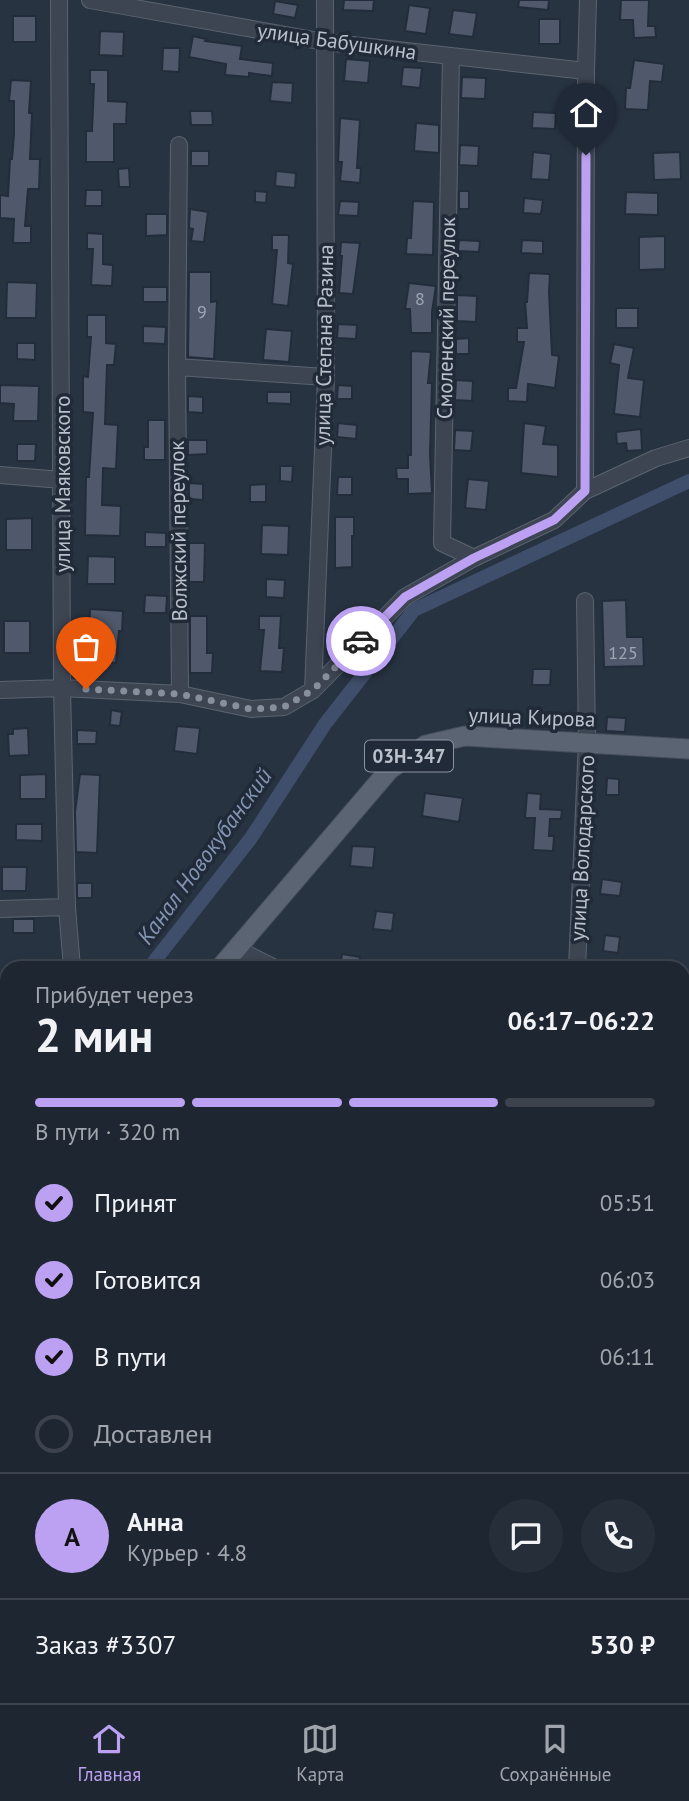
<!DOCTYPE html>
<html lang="ru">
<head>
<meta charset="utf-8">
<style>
  :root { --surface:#1e2632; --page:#262e3a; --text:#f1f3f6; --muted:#a1a5ac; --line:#3c434d; --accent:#bca0f2 }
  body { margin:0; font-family:"PT Sans",sans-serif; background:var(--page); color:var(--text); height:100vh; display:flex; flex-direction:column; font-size:26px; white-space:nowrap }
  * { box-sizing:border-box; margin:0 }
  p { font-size:23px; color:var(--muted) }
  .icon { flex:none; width:38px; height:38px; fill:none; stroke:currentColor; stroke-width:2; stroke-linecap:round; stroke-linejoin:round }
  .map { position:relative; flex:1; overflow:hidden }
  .sheet { position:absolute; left:0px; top:961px; width:690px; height:744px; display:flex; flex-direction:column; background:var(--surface); border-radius:21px 21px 0 0; box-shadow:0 4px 10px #0003,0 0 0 2px var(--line) }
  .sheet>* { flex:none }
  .pin { position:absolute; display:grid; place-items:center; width:60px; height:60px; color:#fff; margin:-72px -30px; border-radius:50% 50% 50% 0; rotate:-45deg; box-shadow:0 0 7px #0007 }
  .pin .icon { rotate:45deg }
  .courier { position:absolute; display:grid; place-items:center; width:70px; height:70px; margin:-35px; border:5px solid #bca0f2; border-radius:50%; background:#fff; color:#222; box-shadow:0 2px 9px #0007 }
  .summary em { font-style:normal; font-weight:600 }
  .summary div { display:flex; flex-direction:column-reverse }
  .summary { display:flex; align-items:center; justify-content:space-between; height:119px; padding:0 35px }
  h1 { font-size:46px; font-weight:600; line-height:52px }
  .bar { display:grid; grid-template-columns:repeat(4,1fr); gap:10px 7px; align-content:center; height:84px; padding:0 35px }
  .bar i { height:9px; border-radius:5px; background:var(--line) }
  .bar .current { background:var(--accent) }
  .bar p { grid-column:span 4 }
  .line { display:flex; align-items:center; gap:18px; padding:0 35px; border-top:2px solid var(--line) }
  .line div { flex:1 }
  .round { display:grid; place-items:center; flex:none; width:74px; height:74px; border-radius:37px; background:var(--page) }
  ol { padding:0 35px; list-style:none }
  li { display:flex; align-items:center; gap:21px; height:77px }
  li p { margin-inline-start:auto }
  li .icon { padding:7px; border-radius:50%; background:var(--accent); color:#111; stroke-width:4 }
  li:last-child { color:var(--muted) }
  li i { width:38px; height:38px; border:4px solid var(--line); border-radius:50% }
  .tabs { display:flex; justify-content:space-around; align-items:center; height:98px; border-top:2px solid var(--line); background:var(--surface); font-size:19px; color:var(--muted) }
  .tabs a { display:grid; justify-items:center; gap:4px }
  .tabs .current { color:var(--accent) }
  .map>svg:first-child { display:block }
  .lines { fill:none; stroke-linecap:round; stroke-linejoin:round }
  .canal { stroke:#3f4f6b; stroke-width:14 }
  .building { fill:#4f596b; stroke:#232c3a; stroke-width:2 }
  .minor-casing { stroke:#5b6370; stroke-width:18 }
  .major-casing { stroke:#464e5c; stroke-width:21 }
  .minor { stroke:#3d4552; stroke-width:16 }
  .major { stroke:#5b6472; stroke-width:19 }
  .done { stroke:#878f9c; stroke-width:7; stroke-dasharray:0 12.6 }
  .route { stroke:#bca0f2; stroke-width:9 }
  .labels { text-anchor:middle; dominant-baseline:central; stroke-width:7; stroke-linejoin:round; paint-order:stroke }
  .number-label { font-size:18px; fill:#9fa6b4 }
  .shield { fill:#212a38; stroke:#8c93a0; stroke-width:2 }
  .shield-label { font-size:19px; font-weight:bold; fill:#bac0cc }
  .street-label { font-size:21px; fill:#bac0cc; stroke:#212a38 }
  .water-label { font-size:23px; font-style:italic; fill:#8395b2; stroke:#212a38 }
</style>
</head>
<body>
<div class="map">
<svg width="689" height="1703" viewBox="0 0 689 1703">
  <rect width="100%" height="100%" fill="#283342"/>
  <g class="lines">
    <!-- canal -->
    <path class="canal" d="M149,968l102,-130 74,-114 89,-114 275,-129
      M0,1114l7,-6"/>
  </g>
  <!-- building -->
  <path class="building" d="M344,0h30l-1,11 -30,-1z
    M519,0h30l-1,10 -30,-3z
    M621,0h28l-1,26h7l1,11 -22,1 -1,-18h-13z
    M275,1l23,4 -3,13 -22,-4z
    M409,5l21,3 -4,26 -21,-3z
    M453,10l24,3 -4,24 -24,-3z
    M13,16h23v26h-23z
    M539,19h21v25h-21z
    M100,31l24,1 -1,24 -24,-1z
    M193,36l13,3 -1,2 37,5 -2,13 33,4 -1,13 -23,-3v4l-24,-2 1,-11 -37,-7z
    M163,48h17l-1,24 -17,-1z
    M346,59l24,2 -2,22 -24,-2z
    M634,60l30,4 -2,18 -12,-1 -2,29 -23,-1 1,-21h4z
    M403,67l19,1 -2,20 -19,-2z
    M90,70h18v31l19,1 -1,22h-12v38h-28v-31h6l2,-47h-4z
    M462,77l24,1 -1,21 -24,-1z
    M11,80l20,1 -2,32h3l-2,46h10l-1,30h-11l-3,37h6v17h-18l1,-24 -14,-1v-23l8,1 2,-37h2l2,-25v-33h-5z
    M272,82l21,1 -1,20 -22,-2z
    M190,111h22l1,14h-22z
    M533,112l23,1 -1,16 -23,-1z
    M340,118l20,2 -3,48h4l-1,15 -20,-2 2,-19h-4z
    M416,123l23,2v28l-25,-2z
    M460,145l19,1 -1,20 -19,-1z
    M191,151h18v15h-18z
    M533,152l18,2 -2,26 -18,-1z
    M680,152l1,27 -27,1 -1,-27z
    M129,168l1,19h-11l-1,-18z
    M276,171l20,2 -1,15 -20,-2z
    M86,190h16v16h-17z
    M255,191l12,1 -1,11 -11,-1z
    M459,191h10v18h-10z
    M626,192l32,1v22l-33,-1z
    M524,198l19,2 -2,14 -18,-1z
    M340,201l19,1 -1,14 -20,-1z
    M413,201l21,1 -1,53 -27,-1 1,-16h4z
    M190,209l18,3 -4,30 -13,-1 2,-12 -4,-1z
    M146,214h21v21l-21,1z
    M87,233l16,1v30l10,1 -1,21 -21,-1 2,-36h-6z
    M272,235h17l-1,28 5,1 -5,42 -16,-2 5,-54h-5z
    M665,236v33l-26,1v-33z
    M459,240l21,1 -1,11 -21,-1z
    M522,240l21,1v13l-22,-1z
    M341,242l19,1 -7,51 -14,-1 3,-37h-2z
    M189,272h22v30l6,-1 -3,58 -26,-2z
    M529,273l21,1 -1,18 3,63 7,1 -4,32 -27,-4 -1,18 -19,-1v-13h8l8,-46h-7v-14h10l-2,-26h2z
    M7,282l30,1 -1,35h-30z
    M409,283l27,3 -4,26v21h-21l-1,-24h-5z
    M143,287h24v15h-24z
    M457,295l20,1 -1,26 -19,-1z
    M616,308h22v20h-22z
    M87,315h19v28l10,1 -2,21h-7l-2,59 13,1 -2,44 -13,-1 -1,37 19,1 -1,30 -35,-1 1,-58h3l4,-64 -10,-1v-36l5,1 3,-40h-4z
    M338,324l19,1 -1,14 -19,-1z
    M143,326l23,1 -1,17 -22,-1z
    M266,329l26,2 -3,31 -26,-2z
    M469,338v16h-13v-15z
    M17,343h18v17l-18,-1z
    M614,344l20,4 -6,30 16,2 -4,37 -26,-3 5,-49 -9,-2z
    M411,351l20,1 -3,31h4l-2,71 2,39 -24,1v-15h-11l-1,-11h12v-13h3z
    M456,380l17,1 -1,20 -17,-1z
    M0,385l39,1 -1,35h-25l1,-17 -14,-1z
    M338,385l14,1v13h-15z
    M267,392h24v12l-24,-1z
    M188,396l15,1v16l-15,-1z
    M148,420h17v40h-21v-13h4z
    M338,423l19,2 -1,14 -19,-2z
    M524,423l22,3 -3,18 15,1v32l-37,-4z
    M641,429l1,21 -15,1 -1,-8 -9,1 -1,-12z
    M455,430l18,1 -2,20 -17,-1z
    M188,440h19v14l-19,1z
    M17,444h19l-1,17h-18z
    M280,466h13l-1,16 -12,-1z
    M338,477h14v18h-15z
    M468,479l21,2 -3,29 -21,-2z
    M189,483l14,1v16l-14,-1z
    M266,484v18h-16v-17z
    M335,517h19v19h-2v31l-17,1z
    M32,518v32h-26v-31z
    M262,525l27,1 -1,29 -27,-1z
    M145,532l21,1v14h-21z
    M189,543h16l-1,39h-15z
    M88,556l27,1v27h-28z
    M266,579l19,1 -1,18 -18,-1z
    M145,595l22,1 -1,17h-22z
    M626,600l1,37h16l1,29 -40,1 -2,-66z
    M90,609l33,2 -1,20h-3l-3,32 -28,-2z
    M190,616h17v37h6l-1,20h-22z
    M259,616h22l-2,32h5l-2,24 -22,-1 4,-41h-5z
    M4,621h26v32h-26z
    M533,669h18l-1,16h-18z
    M111,710l11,2 -2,14 -10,-1z
    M607,717l19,1 -1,14 -19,-1z
    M177,726l23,2 -3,26 -23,-3z
    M28,728l1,27 -20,1 -1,-22h5v-5z
    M77,730l20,1 -1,13h-19z
    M46,774v25h-26v-24z
    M80,774l20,1 -3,78 -21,-1 -1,-40z
    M607,778l12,1v16h-13z
    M425,793l38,5 -4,24 -37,-6z
    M527,793l14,1 -1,15 22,1 -1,9h-11l-1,17h5l-1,15 -20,-1 2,-32h-10z
    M16,824h26v17l-26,-1z
    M352,846l23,1 -2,21 -23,-2z
    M2,867h25l-1,24h-24z
    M602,879l20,3 -2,14 -20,-2z
    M77,883h15v15h-15z
    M376,911l18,2 -2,18 -19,-2z
    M13,919h21v14h-21z
    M605,935l15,2 -2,16 -15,-2z
    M342,954l18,3 -1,11h-19z"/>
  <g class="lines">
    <defs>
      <path id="minor" d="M59,0l3,688 5,219 5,61
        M90,0l235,42 261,29
        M451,56l-9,487 32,15
        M179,145l-2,222 3,327
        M177,367l149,10
        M0,475l62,5
        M585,491l1,-420 2,-71
        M0,690l62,-2 118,6 71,15 33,-2 29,-17 92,-93 69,-39 80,-38 31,-29 71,-33 33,-10
        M313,690l13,-313 -1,-377
        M0,909l67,-2
        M235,948l40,20
        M577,968l10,-227 -2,-140"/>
      <path id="major" d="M220,968l170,-199 36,-24 39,-9 224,13
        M0,1178l7,-5"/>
    </defs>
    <!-- minor casing -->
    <use href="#minor" class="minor-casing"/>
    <!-- major casing -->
    <use href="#major" class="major-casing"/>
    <!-- minor -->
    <use href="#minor" class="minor"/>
    <!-- major -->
    <use href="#major" class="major"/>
  </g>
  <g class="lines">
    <!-- done -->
    <path class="done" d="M86,689l94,5 71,15 33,-2 29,-17 48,-49"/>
    <!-- route -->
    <path class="route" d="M361,641l44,-44 69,-39 80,-38 31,-29 1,-336"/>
  </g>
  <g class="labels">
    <!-- number labels -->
    <g class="number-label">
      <text x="420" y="298">8</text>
      <text x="202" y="311">9</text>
      <text x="623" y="652">125</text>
    </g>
    <!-- shield labels -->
    <rect class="shield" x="365" y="740.5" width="88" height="31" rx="5"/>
    <g class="shield-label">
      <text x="409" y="756">03Н-347</text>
    </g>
    <!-- street labels -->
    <g class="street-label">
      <text transform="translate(337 41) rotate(8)">улица Бабушкина</text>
      <text transform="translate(446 318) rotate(-89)">Смоленский переулок</text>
      <text transform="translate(324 345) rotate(-89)">улица Степана Разина</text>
      <text transform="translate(62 484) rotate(-90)">улица Маяковского</text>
      <text transform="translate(178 531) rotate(-91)">Волжский переулок</text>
      <text transform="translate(532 717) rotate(2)">улица Кирова</text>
      <text transform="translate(582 848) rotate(-87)">улица Володарского</text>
    </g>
    <!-- water labels -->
    <g class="water-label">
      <text transform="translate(204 856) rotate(-54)">Канал Новокубанский</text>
    </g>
  </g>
</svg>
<div class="pin" style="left:86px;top:689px;background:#ea580c"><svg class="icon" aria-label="bag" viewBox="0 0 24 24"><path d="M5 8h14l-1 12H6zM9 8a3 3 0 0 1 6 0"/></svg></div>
<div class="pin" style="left:586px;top:155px;background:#1f2937"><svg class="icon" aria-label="home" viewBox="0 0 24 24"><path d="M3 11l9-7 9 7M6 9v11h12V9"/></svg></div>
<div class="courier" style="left:361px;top:641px"><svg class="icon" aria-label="car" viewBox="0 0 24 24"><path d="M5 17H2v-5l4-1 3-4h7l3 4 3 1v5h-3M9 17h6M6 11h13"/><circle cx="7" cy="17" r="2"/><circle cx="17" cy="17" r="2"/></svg></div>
<section class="sheet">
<div class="summary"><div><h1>2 мин</h1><p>Прибудет через</p></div><em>06:17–06:22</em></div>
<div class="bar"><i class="current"></i><i class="current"></i><i class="current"></i><i></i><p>В пути · 320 m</p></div>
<ol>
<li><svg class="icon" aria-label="check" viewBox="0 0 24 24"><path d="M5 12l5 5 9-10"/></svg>Принят<p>05:51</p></li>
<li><svg class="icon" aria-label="check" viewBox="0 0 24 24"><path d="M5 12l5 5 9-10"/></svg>Готовится<p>06:03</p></li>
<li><svg class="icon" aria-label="check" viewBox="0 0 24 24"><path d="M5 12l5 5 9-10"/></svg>В пути<p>06:11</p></li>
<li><i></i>Доставлен</li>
</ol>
<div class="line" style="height:126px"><b class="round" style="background:var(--accent);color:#111">А</b><div><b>Анна</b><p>Курьер · 4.8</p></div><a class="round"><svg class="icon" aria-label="chat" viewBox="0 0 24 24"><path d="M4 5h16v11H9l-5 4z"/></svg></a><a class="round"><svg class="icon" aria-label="phone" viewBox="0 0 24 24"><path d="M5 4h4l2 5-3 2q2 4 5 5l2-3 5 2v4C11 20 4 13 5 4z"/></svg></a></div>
<div class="line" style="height:91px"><div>Заказ #3307</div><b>530 ₽</b></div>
</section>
</div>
<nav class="tabs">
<a class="current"><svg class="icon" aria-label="home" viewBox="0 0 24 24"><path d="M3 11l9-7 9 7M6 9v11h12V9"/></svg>Главная</a>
<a><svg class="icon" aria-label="map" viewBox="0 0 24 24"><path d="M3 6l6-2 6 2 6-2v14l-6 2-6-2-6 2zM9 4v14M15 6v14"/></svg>Карта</a>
<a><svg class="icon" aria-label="saved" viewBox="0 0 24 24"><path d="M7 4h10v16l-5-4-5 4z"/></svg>Сохранённые</a>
</nav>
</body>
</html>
